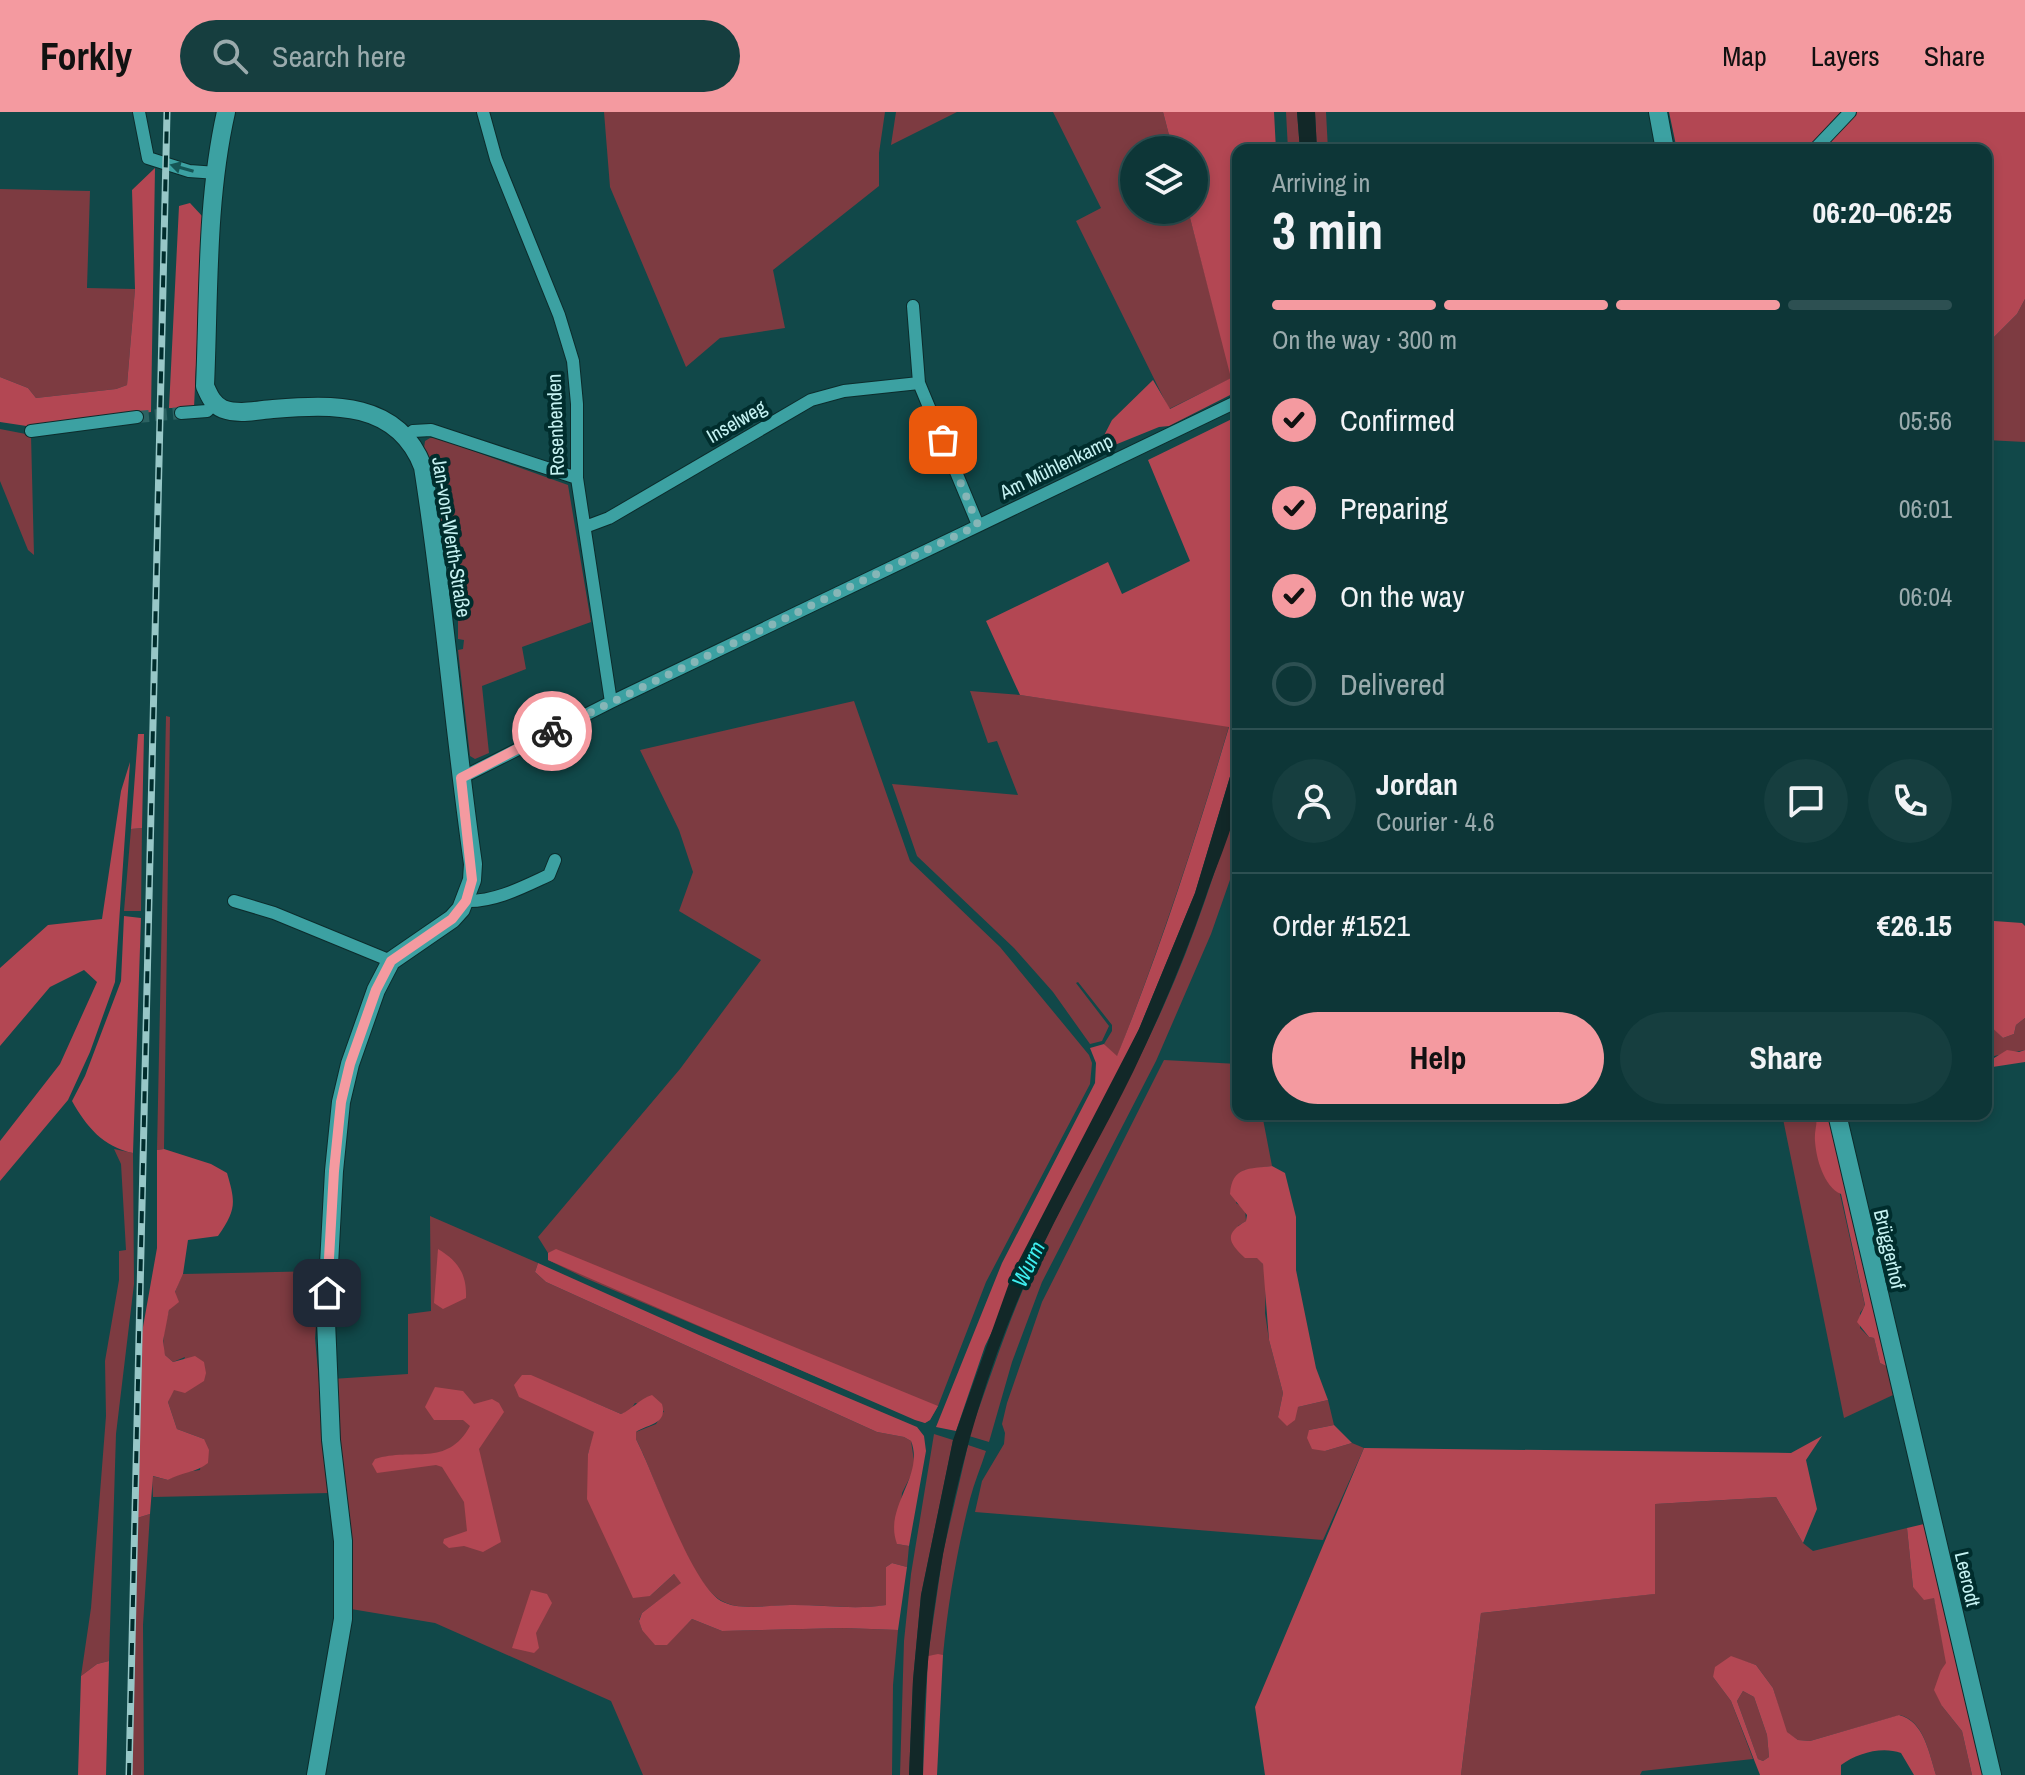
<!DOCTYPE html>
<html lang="en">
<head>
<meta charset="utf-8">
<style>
  :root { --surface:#0d3637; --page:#163e3f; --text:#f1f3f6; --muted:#9aabad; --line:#2d5052; --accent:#f49aa0 }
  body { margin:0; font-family:"Archivo Narrow",sans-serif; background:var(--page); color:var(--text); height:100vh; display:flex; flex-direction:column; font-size:30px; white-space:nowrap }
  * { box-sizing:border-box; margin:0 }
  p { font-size:26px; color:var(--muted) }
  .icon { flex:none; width:44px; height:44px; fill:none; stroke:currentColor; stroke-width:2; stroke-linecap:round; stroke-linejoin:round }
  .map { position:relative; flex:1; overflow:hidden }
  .drawer { position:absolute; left:1232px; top:32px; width:760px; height:976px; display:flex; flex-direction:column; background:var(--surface); border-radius:16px; box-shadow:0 4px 12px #0003,0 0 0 2px var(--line) }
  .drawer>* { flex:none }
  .tools { position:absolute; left:1120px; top:24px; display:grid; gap:16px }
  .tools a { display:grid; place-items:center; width:88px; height:88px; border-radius:50%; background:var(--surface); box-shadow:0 4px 12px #0003,0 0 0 2px var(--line); font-size:40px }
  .pin { position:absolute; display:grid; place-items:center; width:68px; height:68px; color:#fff; margin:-34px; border-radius:16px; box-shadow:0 4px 12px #0006 }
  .courier { position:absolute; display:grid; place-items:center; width:80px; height:80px; margin:-40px; border:6px solid #f49aa0; border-radius:50%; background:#fff; color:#222; box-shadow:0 2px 10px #0007 }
  .overview em { font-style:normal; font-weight:800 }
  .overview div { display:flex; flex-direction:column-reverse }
  .overview { display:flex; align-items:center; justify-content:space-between; height:136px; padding:0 40px }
  h1 { font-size:52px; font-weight:800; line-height:60px }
  .bar { display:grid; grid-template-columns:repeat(4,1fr); gap:12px 8px; align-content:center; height:96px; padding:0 40px }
  .bar i { height:10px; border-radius:6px; background:var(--line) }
  .bar .current { background:var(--accent) }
  .bar p { grid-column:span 4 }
  .line { display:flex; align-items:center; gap:20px; padding:0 40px; border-top:2px solid var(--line) }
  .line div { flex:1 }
  .round { display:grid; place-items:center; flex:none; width:84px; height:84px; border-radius:42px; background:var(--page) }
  ol { padding:0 40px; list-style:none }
  li { display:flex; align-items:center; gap:24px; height:88px }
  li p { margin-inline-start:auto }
  li .icon { padding:8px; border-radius:50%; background:var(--accent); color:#111; stroke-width:4 }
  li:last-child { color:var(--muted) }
  li i { width:44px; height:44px; border:4px solid var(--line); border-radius:50% }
  .cta { display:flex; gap:16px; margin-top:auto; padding:16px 40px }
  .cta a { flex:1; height:92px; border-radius:48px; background:var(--accent); color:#111; font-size:32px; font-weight:800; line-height:92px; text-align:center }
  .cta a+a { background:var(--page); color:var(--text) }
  header { display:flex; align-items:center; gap:48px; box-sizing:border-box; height:112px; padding:0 40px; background:var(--accent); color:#111 }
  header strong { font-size:38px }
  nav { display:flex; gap:44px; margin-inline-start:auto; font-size:28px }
  .search { width:560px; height:72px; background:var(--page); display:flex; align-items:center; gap:20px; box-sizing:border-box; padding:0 28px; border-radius:44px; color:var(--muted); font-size:30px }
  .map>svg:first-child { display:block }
  .green { fill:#7d3b41 }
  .forest { fill:#b34753; fill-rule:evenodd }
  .water { fill:#122828 }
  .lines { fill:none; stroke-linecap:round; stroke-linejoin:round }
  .minor-tunnel { stroke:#2c6262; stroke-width:12; stroke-dasharray:12 6; stroke-linecap:butt }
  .minor-casing { stroke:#0c2c2c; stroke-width:14 }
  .secondary-casing { stroke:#0c2c2c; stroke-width:20 }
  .minor { stroke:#3ca1a2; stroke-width:12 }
  .secondary { stroke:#3ca1a2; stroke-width:18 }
  .rail-casing { stroke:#97c7c7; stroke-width:7 }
  .rail { stroke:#002d2d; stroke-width:4; stroke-dasharray:12; stroke-linecap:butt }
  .oneway { fill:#155656 }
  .done { stroke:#86b6b7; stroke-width:8; stroke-dasharray:0 14.4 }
  .route { stroke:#f49aa0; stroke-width:10 }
  .labels { text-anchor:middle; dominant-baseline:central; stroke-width:8; stroke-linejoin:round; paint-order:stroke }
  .street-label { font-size:20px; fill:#c5f2f2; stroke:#002d2d }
  .water-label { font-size:22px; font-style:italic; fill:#3eeff1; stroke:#002d2d }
</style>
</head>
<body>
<header>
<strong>Forkly</strong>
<div class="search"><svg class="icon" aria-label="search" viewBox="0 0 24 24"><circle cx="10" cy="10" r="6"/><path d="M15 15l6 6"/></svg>Search here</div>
<nav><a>Map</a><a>Layers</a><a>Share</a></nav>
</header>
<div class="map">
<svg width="2025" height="1663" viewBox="0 0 2025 1663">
  <rect width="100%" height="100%" fill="#114849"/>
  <!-- green -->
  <path class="green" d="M604,0h281l-6,41v33l-106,84 12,58 -65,10 -34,29 -76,-180z
    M896,0h61l-66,33z
    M1053,0h110l10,38h-39v60h54l44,168 -63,31 -93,-188 25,-13z
    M1286,0h11l3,38h-12z
    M1315,0h11l2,38h-11z
    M0,77l90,2 -3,97 48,1 -8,96 -11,4 -80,9 -8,-10 -28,-11z
    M2025,187v143l-39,-2v-95l31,-31z
    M0,317l31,6 3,120 -6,-5 -28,-69z
    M430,326h7l131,47 23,137 -69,25 4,22 -44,17 7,67 -14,6 -5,-3 -12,-106 5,-1 1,-9 -6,-1v-42l-15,-58 -6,-59 -13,-32 1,-7z
    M970,579l50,4 209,31c-33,112 -69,222 -112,331l-13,-13 8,-13v-6l-34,-43 -2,1 33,43 -7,15 -12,3 -37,-52 -39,-44 -97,-92 -25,-72 126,11 -21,-54 -9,2z
    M854,589l56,160 90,86 89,108 3,8 -2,21 -104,198 -48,124 -8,14 -5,3 -340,-145 -37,-18v-7l-10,-16 142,-168 81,-109 -82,-49 14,-39 -14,-42 -39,-80z
    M166,604l4,1 -6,432 -7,1z
    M1238,687v58l-27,77 -55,127 -114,221 -30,80 -23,80 -20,-6c23,-63 43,-127 72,-187 39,-82 86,-160 123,-244 30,-67 52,-136 74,-206z
    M142,716l-1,83h-17l7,-82z
    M1986,870l4,5 -1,37 14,14 11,-4 2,-9 9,-7v32l-31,6 -8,7z
    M1164,948l74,4v50h24l10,52 -28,4 -8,33 9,6 1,12 -8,5 25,38 3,13 -1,36 4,27 14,53 -5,24 20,-10 30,-7 6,25 -25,5 16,21 27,-8 12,5 -41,92 -348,-28 7,-31 22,-37 1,-11 -3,-9 5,-21 35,-101z
    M1782,1002h34l24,80 25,112 -5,7v15l9,9 5,1 6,25 8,4 5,28 -49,23z
    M114,1037l19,4 1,131 -18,150 -7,227 -12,3 -16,12 10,-68 15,-192 -1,-55 14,-81v-29l7,-1 -5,-86z
    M430,1104l108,47 -3,9 11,10 331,150 27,5 7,4 4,26 -13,26 -5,51 12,2 -2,21 -15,-4 -6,4 1,38c-30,5 -62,0 -92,0 -22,-1 -54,7 -73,-4 -35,-19 -66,-124 -86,-162v-7l20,-8 8,-13 -29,-8 -5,8 -9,3 -35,-15 -18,19 27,14 -7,22 62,142 24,-22 8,9 -40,30 -3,7 3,10 25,14 25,-25 30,12 122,-3 54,2 -5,55 -1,90h-249l-32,-74 -176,-78 -84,-14 -19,-230 76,-5v-60l23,-3z
    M320,1159l-5,67 14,155 -176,4 -1,-21 16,4 11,-7 21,-3 4,-31 -27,-10 -9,-27 17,-45 -12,5 -8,-7c-7,-18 9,-64 18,-81z
    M934,1322l19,6 -32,155 -8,85 -4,95h-9l4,-134 7,-67z
    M968,1333l18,6c-5,16 -12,32 -16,48 -13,51 -22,104 -27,156l-15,1 15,-103z
    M1776,1385l27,46 10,8 94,-23 6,59 21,10 13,66 -6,7 1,36 20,25 10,44h-36c-7,-22 -12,-54 -36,-60l-90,26 -12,-1 -12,-8 -13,-44 -17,-23 -25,-8 -18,20 18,24 22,58 -111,12 -2,4h-179l20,-162 173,-19 1,-90z
    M150,1402l-7,111 1,150h-13l2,-160 4,-97z
    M1743,1579l11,6 13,38 2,22 -6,4 -5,-2 -21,-58z"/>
  <!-- forest -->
  <path class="forest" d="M1163,0h111l2,38h-38v241l-69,35 -10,1 -64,26 17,-33 41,-40 17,29 61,-31 -43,-168h6v-60h-21z
    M1669,0h356v187l-8,15 -31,31v-195h-309z
    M155,56l-4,244 -118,15 -33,-5v-45l28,11 8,10 80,-9 11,-4 8,-96 -3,-99z
    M190,91l13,14 -9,191h-25l10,-202z
    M1238,304v334l-43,143 -56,136 -154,317 -29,85 -20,-4 66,-164 93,-180 1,-20 -6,-15 14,-4 13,12c44,-108 79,-218 112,-329l-209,-32 -34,-74 122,-59 14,32 68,-33 -42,-101z
    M138,622h6l-2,94 -11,1z
    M130,650l-15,220 -25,70 -22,48 -68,81v-40l60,-77 37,-82 -13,-12 -34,17 -50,59v-78l48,-43 54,-6 19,-128z
    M124,804l17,2 -8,235c-30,-6 -47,-27 -61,-52l13,-25 36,-95z
    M1994,809l28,2 3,3v92l-9,7 -2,9 -11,4 -14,-13 1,-38 -4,-5v-58z
    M2007,938l12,2 6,-2v12l-39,6v-5z
    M1816,1002h13l59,253 -8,-4 -6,-25 -5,-1 -12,-15 8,-17 -24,-111c-17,-7 -25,-36 -26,-53 -1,-10 3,-17 1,-27z
    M164,1037l47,15 16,9c9,30 9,37 -9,63l-30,4 -5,34 -8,18 4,10 -10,8 -6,31 2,14 8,7 22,-6 9,6 2,11 -2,8 -19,12 -11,-3 -6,12 9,27 27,10 5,11 -1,13c-12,10 -27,9 -40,17l-15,-4 -3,38 -13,4 3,-174 17,-96v-98z
    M1272,1054l13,7 11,44v53l20,98 12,32 -30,7 -3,13 -8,6 -9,-9 5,-24 -14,-53 -6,-76 -6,-6h-12c-17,-16 -21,-24 1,-37l1,-6 -17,-21c2,-28 19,-25 42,-28z
    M438,1137c20,12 29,25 28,49l-23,11 -9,-6z
    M556,1137l382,157 -8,14 -5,3 -10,-3 -367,-160v-7z
    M538,1151l161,72 218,92 7,9 2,15 -17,95 -12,-2c-14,-37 28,-68 14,-103l-7,-4 -27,-5 -331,-150 -11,-10z
    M522,1263h9l90,39c12,-5 18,-15 31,-19l10,9c6,21 -15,20 -26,28v7c19,37 54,143 85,162 20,11 52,3 73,4 30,0 62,5 92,0v-38l6,-4 15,4 -9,63 -54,-2 -122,3 -30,-12 -25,26h-12l-13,-15 -3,-9 3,-8 39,-30 -7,-9 -24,22 -17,2 -46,-99 1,-45 6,-22 -75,-35 -5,-12z
    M435,1275l28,4 11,13 18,-5 7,4 5,9 -25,37 22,93 -18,10 -19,-6 -15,2 -6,-5 1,-4 23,-8 -3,-29 -22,-35 -6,-2 -59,8 -5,-9 3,-5c38,-12 72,9 95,-33l-7,-6h-29l-9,-13z
    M1334,1313l18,18 -27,8 -13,-2 -5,-11 2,-8z
    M1822,1324l-16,24 11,49 -14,34 -27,-46 -121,7v90l-174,19 -20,162h-196l-10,-68 109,-259 427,5z
    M1924,1412l60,251h-12l-10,-44 -20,-25 -8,-16 7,-20 5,-7 -12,-65 -10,2 -11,-13 -6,-59z
    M531,1478l16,4 5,9 -16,30 3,15 -5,5 -22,-5z
    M938,1542l5,1 -6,120h-14l5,-119z
    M1731,1544l25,9 17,23 14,44 11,8 12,1 89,-26c25,6 30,38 37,60h-22l-13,-22c-19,-7 -44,0 -60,12v10h-81l-29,-74 -18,-24 2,-10zM1743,1579l11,6 13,38 2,22 -6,4 -5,-2 -21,-58z
    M109,1549l-3,114h-28l3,-99 16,-12z"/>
  <!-- water -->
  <path class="water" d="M1297,0h18l2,38h-17z
    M1238,638c0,15 2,33 0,48 -3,27 -23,71 -32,98 -20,59 -45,117 -72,174 -29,60 -63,117 -92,177 -76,154 -121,356 -119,528h-14l4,-95 8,-85 32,-155 60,-168 126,-243 56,-136z"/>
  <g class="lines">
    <!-- minor-tunnel -->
    <path class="minor-tunnel" d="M137,305l44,-4"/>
    <defs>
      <path id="minor" d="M139,0l9,46 41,13 28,2
        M483,0l13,47 63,156 14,46 4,43v74l34,224
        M1814,38l36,-38
        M913,194l6,77 59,142
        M181,301l26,-2 7,-7
        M31,319l106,-14
        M405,325l8,-6 18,-1 146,48
        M585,415l24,-9 202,-118 33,-9 75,-8
        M461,666l150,-76 627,-301
        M234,789l40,12 117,48
        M466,789c29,1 57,-14 83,-26l6,-15"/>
      <path id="secondary" d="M226,0c-20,88 -17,184 -21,274 4,9 8,19 18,23 16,6 35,1 50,0 60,-5 125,-8 150,58 21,132 31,265 50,397l-1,16 -11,29 -9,10 -61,42 -15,29 -26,74 -9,38 -7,69 -8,150 5,119 12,101v78l-27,156
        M1658,0l7,38
        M1837,1002l155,661"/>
    </defs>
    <!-- minor casing -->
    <use href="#minor" class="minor-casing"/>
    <!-- secondary casing -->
    <use href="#secondary" class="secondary-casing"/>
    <!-- minor -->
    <use href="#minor" class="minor"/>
    <!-- secondary -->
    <use href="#secondary" class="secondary"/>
    <defs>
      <path id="rail" d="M129,1663l38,-1663"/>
    </defs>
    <!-- rail casing -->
    <use href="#rail" class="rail-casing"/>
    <!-- rail -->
    <use href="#rail" class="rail"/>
  </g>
  <!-- one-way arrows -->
  <defs><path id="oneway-solid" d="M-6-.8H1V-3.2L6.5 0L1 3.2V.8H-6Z" transform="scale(2)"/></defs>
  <use class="oneway" href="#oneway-solid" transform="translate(182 56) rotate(-164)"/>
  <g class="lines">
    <!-- done -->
    <path class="done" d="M552,619l426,-206 -35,-85"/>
    <!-- route -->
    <path class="route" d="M327,1181l7,-122 7,-69 9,-38 26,-74 15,-29 61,-42 14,-18 6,-21 -11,-102 91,-47"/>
  </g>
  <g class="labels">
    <!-- street labels -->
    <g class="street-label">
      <text transform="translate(736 309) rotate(-30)">Inselweg</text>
      <text transform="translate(555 313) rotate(-92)">Rosenbenden</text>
      <text transform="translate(1056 354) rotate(-26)">Am Mühlenkamp</text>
      <text transform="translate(452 425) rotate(81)">Jan-von-Werth-Straße</text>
      <text transform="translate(1890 1137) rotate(77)">Brüggerhof</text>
      <text transform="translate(1968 1467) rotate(77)">Leerodt</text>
    </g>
    <!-- water labels -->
    <g class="water-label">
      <text transform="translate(1028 1152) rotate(-64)">Wurm</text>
    </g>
  </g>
</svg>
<div class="tools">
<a><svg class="icon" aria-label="layers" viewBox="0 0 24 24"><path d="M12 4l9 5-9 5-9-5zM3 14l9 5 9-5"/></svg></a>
</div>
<div class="pin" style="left:943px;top:328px;background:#ea580c"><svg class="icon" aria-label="bag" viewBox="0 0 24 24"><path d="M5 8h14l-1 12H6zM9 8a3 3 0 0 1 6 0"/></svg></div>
<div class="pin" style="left:327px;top:1181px;background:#1f2937"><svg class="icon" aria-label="home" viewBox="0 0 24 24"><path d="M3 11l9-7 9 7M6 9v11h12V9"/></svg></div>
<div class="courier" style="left:552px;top:619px"><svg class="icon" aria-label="bike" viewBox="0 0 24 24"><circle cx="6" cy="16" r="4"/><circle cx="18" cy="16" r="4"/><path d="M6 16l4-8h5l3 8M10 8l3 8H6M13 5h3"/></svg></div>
<section class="drawer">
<div class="overview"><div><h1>3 min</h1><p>Arriving in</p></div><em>06:20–06:25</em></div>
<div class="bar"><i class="current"></i><i class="current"></i><i class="current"></i><i></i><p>On the way · 300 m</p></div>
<ol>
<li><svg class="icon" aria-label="check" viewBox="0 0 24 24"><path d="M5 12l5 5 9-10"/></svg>Confirmed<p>05:56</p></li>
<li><svg class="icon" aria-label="check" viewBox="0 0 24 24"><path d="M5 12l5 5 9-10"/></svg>Preparing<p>06:01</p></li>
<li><svg class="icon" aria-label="check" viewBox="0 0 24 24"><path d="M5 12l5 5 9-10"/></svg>On the way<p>06:04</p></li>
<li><i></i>Delivered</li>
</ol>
<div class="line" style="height:144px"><a class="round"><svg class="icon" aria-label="person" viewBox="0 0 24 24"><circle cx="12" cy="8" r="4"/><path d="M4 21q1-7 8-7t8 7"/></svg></a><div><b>Jordan</b><p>Courier · 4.6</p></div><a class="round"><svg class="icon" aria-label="chat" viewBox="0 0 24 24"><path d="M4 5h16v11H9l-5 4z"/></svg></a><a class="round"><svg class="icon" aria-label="phone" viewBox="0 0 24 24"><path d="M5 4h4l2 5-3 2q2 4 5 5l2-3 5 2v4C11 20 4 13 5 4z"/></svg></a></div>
<div class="line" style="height:104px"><div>Order #1521</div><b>€26.15</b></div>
<div class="cta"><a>Help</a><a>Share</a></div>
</section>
</div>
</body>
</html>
